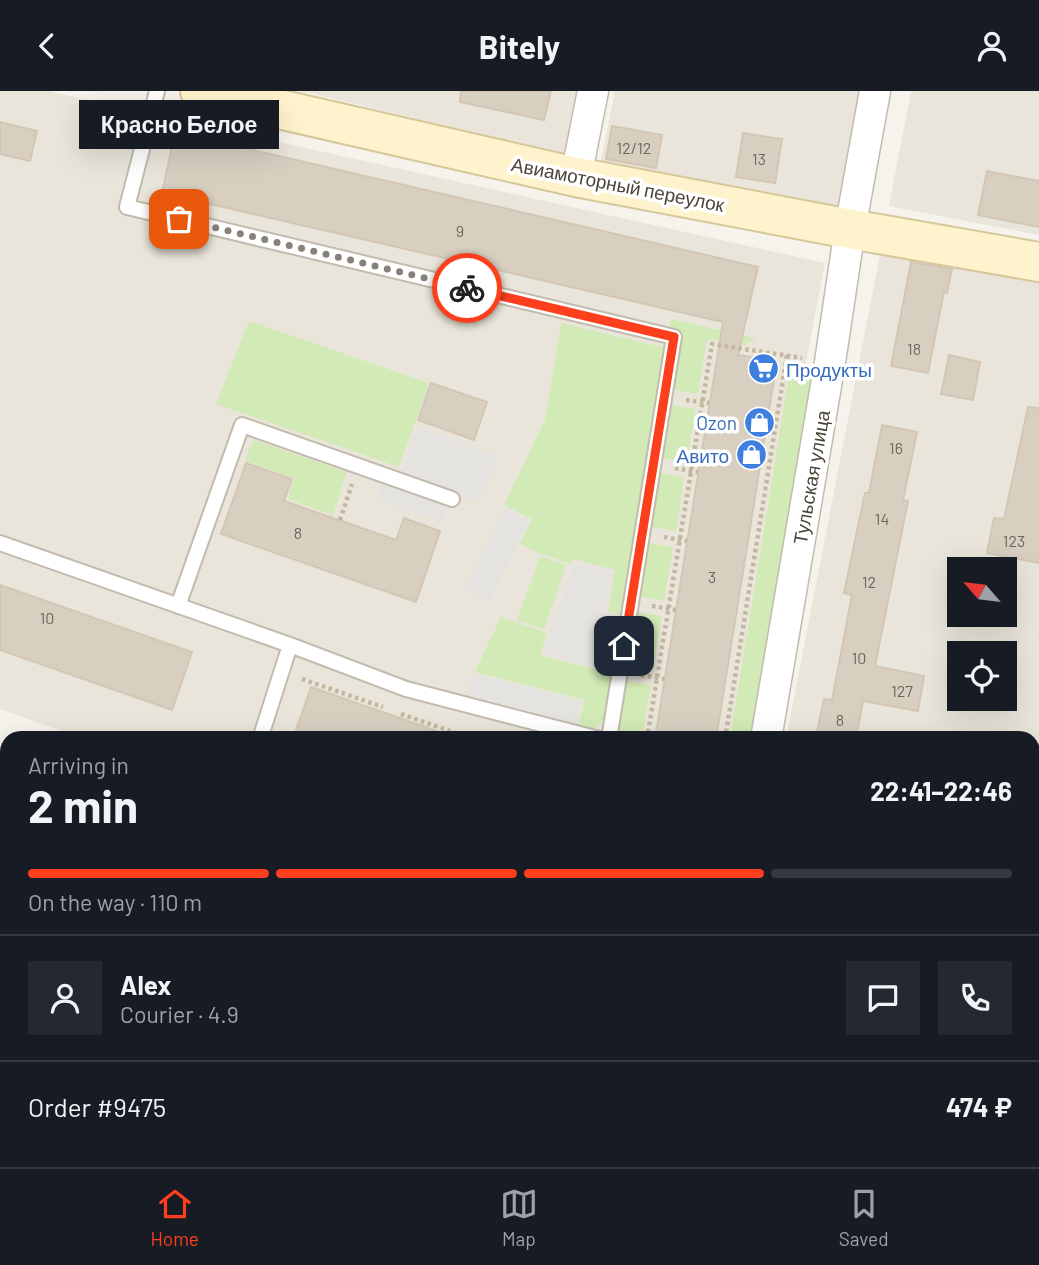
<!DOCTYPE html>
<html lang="en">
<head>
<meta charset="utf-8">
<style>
  :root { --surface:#171b24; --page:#242831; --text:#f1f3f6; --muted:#9ea1a6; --line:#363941; --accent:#fc3f1d }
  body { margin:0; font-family:Barlow,sans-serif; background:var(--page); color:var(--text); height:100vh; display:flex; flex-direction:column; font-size:26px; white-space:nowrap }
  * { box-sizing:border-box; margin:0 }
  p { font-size:23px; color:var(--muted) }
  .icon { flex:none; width:38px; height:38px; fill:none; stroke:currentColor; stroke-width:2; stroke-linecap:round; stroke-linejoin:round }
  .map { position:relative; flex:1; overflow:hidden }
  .panel { position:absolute; left:0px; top:640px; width:1040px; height:436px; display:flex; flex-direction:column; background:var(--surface); border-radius:21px 21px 0 0; box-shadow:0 7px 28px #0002 }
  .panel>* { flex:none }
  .needle { width:46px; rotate:298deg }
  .controls { position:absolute; left:947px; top:466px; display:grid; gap:14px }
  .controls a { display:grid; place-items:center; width:70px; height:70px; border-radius:0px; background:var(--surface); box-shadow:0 7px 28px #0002; font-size:35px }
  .pin { position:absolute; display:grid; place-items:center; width:60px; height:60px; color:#fff; margin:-30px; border-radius:14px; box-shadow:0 4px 10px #0006 }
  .courier { position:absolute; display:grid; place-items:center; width:70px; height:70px; margin:-35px; border:5px solid #fc3f1d; border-radius:50%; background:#fff; color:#222; box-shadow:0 2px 9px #0007 }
  .bubble { position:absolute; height:49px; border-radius:0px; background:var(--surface); box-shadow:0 7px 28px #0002; font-size:23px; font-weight:700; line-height:49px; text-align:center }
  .headline em { font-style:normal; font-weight:700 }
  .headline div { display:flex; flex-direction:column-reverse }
  .headline { display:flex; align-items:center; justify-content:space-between; height:119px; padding:0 28px }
  h1 { font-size:46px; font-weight:700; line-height:52px }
  .bar { display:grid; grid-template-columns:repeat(4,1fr); gap:10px 7px; align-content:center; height:84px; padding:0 28px }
  .bar i { height:9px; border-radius:5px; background:var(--line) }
  .bar .selected { background:var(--accent) }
  .bar p { grid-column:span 4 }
  .line { display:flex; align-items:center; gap:18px; padding:0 28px; border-top:2px solid var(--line) }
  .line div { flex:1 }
  .round { display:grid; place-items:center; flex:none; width:74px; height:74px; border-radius:0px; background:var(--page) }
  header { display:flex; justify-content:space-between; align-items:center; height:91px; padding:0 28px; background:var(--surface); font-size:32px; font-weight:700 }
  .dock { display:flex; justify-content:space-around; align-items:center; height:98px; border-top:2px solid var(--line); background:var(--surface); font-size:19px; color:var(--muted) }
  .dock a { display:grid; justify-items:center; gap:4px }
  .dock .selected { color:var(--accent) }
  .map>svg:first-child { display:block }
  .residential { fill:#eae5da; fill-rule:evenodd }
  .green { fill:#d2eab5 }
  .parking { fill:#e5e3e0 }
  .building { fill:#d8cfc1; stroke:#d3c7b4; stroke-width:2 }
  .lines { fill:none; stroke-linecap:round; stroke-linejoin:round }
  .lane-casing { stroke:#c2bbae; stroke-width:18 }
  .street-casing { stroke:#c2bbae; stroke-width:33 }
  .secondary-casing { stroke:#d6c79b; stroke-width:42 }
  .path { stroke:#c4b79f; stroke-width:4.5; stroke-dasharray:3.5 3.5; stroke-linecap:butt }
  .lane { stroke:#fff; stroke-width:14 }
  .street { stroke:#fff; stroke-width:30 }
  .secondary { stroke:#fff3cd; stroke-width:38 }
  .done { stroke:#878178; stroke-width:7; stroke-dasharray:0 12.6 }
  .route { stroke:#fc3f1d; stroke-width:9 }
  .labels { text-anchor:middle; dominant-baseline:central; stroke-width:7; stroke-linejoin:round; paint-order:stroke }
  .number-label { font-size:16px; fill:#6e675b }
  .street-label { font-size:19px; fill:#4b4439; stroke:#fff }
  .shop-label { font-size:19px; fill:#366cbe; stroke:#fff; text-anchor:end }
</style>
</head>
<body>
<header><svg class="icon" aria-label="back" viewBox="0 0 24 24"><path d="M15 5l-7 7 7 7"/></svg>Bitely<svg class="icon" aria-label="person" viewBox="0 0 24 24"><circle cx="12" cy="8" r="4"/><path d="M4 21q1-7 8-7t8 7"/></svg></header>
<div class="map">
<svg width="1039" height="1076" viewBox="0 0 1039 1076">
  <rect width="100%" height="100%" fill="#f6f3ec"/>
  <!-- residential -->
  <path class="residential" d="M0,0h48l777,172 -91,475 -650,1 -84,-30z
    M300,0h279l-12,63z
    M615,0h244l-22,118 -238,-39z
    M911,0h128v144l-150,-29z
    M882,153l157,31v515l-6,35 -1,-86h-246zM959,478h45v45h-45zM959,562h45v45h-45z
    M0,805l7,3v261h734l19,7h-760z"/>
  <!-- green -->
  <path class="green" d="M671,228l85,19 -11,7 -38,-6 -9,55 -24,-4 9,-58 -14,-3z
    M249,230l180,62 -30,84 -183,-63z
    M561,232l105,25 -44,266 -14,-3 7,-41 -42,-11 -2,5 -32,-11 -19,-9 12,-25 -28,-14 41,-85z
    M791,272l27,5 -60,370 -28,1z
    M671,314l24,4 -8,53 -25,-4z
    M253,349l94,32 -14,43 -45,-16 6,-21 -49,-17z
    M660,382l24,4 -8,54 -25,-4z
    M649,452l24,4 -9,54 -24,-5z
    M540,465l26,9 -22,64 -27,-9z
    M638,521l24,4 -9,53 -24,-3z
    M501,526l46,16 -7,22 58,15 8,-49 14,3 -15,95 -12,10 -15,-4 7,-25 -110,-28z
    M627,590l24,4 -9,53 -24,-3z
    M0,776l7,2v291h358l-2,7h-363z"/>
  <!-- parking -->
  <path class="parking" d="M417,336l81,28 -19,47 -79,-28z
    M384,389l65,23 -6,19 -66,-23z
    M504,418l25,12 -40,81 -24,-12z
    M575,472l36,9 -15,95 -53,-14z
    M472,582l110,29 -6,22 -109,-28z"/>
  <!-- building -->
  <path class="building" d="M461,0h90l-7,29 -84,-18z
    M0,31l37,9 -7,30 -30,-7z
    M612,35l50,9 -6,33 -50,-9z
    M175,41l583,135 -20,88 39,6 -61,378h-61l68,-417 -561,-129z
    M743,42l39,6 -7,44 -39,-6z
    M987,80l52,10v46l-61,-12z
    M911,171l41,7 -5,24 -3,-1 -16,81 -37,-7z
    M949,264l31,7 -7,38 -32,-6z
    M431,292l56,19 -13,38 -56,-20z
    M1028,316l11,1v155l-52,-10 7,-35 10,1z
    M882,334l35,7 -14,68 5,1 -33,165 49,10 -6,35 -55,-10 -7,38h-4l-35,-7 7,-33 8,1 20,-105 -8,-2 21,-100h4z
    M246,372l46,16 -8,22 112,39 8,-22 36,13 -24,71 -195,-68z
    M0,494l192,67 -20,58 -172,-60z
    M311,596l137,48 -1,4h-154z"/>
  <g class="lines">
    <defs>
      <path id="lane" d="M157,0l-30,116 547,130 -65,402
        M0,452l290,102 116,44 193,50
        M178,515l64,-181 210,74
        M260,648l30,-94
        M426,1076l3,-7"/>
      <path id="street" d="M576,86l17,-86
        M766,648l64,-377 20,-133 25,-138"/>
      <path id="secondary" d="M200,0l376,86 274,52 189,33
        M0,722l7,3
        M1032,861l7,-36
        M1032,1069l7,2"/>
    </defs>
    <!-- lane casing -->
    <use href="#lane" class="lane-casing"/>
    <!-- street casing -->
    <use href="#street" class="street-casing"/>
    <!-- secondary casing -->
    <use href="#secondary" class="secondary-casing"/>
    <!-- path -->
    <path class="path" d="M686,309l23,3
      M675,377l23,4
      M340,429l12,-36
      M664,446l23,4
      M652,515l24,4
      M641,584l23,4
      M302,588l81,28
      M401,623l72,25
      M647,648l65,-395 90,14
      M725,648l62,-384
      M0,775l7,2
      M0,839l7,14
      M0,1059l7,8
      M115,1069l4,7
      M178,1069l7,7
      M865,1069l19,7
      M5,1076l10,-1
      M90,1076l15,-7
      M245,1076l3,-7
      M325,1076l2,-7
      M376,1076l3,-7"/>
    <!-- lane -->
    <use href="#lane" class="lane"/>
    <!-- street -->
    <use href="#street" class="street"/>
    <!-- secondary -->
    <use href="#secondary" class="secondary"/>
  </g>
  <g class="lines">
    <!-- done -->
    <path class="done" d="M179,128l288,69"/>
    <!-- route -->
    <path class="route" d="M467,197l207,49 -50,309"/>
  </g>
  <!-- icons -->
  <defs>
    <symbol id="supermarket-disc" viewBox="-11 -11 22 22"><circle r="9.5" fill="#3f7fe0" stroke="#fff"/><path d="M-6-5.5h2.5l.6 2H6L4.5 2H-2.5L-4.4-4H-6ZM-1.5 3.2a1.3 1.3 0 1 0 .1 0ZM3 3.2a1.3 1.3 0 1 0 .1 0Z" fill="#fff"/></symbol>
    <symbol id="shop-disc" viewBox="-11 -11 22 22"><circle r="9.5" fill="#3f7fe0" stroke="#fff"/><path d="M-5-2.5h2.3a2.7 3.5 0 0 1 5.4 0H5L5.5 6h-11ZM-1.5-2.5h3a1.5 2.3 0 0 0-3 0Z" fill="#fff"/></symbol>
  </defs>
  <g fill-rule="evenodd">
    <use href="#supermarket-disc" x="746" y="260" width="35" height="35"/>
    <use href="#shop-disc" x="742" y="314" width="35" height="35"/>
    <use href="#shop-disc" x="734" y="346" width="35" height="35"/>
  </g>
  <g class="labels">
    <!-- number labels -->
    <g class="number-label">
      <text x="634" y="56">12/12</text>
      <text x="759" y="67">13</text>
      <text x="460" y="139">9</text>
      <text x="914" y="257">18</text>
      <text x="896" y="356">16</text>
      <text x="882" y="427">14</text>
      <text x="298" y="441">8</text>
      <text x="1014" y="449">123</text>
      <text x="712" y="485">3</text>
      <text x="869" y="490">12</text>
      <text x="47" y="526">10</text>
      <text x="859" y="566">10</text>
      <text x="902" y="599">127</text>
      <text x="840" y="628">8</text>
    </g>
    <!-- street labels -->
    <g class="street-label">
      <text transform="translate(618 93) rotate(11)">Авиамоторный переулок</text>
      <text transform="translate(811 386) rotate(-80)">Тульская улица</text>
    </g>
    <!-- shop labels -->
    <g class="shop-label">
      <text x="786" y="278" text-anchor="start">Продукты</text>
      <text x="737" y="331">Ozon</text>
      <text x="729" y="364">Авито</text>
    </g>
  </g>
</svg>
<div class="controls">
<a><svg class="needle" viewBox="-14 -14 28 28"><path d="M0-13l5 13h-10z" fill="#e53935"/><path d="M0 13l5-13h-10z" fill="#9ea1a6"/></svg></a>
<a><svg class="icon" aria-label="locate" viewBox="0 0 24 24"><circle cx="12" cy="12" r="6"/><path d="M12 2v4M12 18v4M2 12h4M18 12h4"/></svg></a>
</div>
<div class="pin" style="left:179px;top:128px;background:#ea580c"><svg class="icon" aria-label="bag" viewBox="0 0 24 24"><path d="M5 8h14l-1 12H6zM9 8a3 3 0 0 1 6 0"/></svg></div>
<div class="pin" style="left:624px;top:555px;background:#1f2937"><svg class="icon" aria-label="home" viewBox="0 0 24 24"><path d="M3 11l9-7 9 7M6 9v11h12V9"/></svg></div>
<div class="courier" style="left:467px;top:197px"><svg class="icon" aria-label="bike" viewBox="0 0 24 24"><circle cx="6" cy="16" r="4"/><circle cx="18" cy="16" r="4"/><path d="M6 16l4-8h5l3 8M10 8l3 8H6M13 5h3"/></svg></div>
<div class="bubble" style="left:79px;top:9px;width:200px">Красно Белое</div>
<section class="panel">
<div class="headline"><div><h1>2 min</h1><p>Arriving in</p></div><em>22:41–22:46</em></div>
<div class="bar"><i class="selected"></i><i class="selected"></i><i class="selected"></i><i></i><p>On the way · 110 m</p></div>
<div class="line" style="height:126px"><a class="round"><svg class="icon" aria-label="person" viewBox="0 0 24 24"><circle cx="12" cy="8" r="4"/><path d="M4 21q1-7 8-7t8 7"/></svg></a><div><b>Alex</b><p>Courier · 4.9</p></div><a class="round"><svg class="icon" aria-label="chat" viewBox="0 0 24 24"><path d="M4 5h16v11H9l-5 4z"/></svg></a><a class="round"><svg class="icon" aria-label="phone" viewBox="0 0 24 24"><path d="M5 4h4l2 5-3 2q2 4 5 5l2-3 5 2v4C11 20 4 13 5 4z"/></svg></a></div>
<div class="line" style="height:91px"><div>Order #9475</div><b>474 ₽</b></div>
</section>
</div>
<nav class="dock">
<a class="selected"><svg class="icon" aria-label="home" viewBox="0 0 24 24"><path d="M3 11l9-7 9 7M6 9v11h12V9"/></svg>Home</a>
<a><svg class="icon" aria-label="map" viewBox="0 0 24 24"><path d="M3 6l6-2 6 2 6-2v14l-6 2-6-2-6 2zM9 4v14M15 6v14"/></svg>Map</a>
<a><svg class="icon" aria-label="saved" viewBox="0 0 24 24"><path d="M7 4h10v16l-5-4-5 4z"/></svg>Saved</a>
</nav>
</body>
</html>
